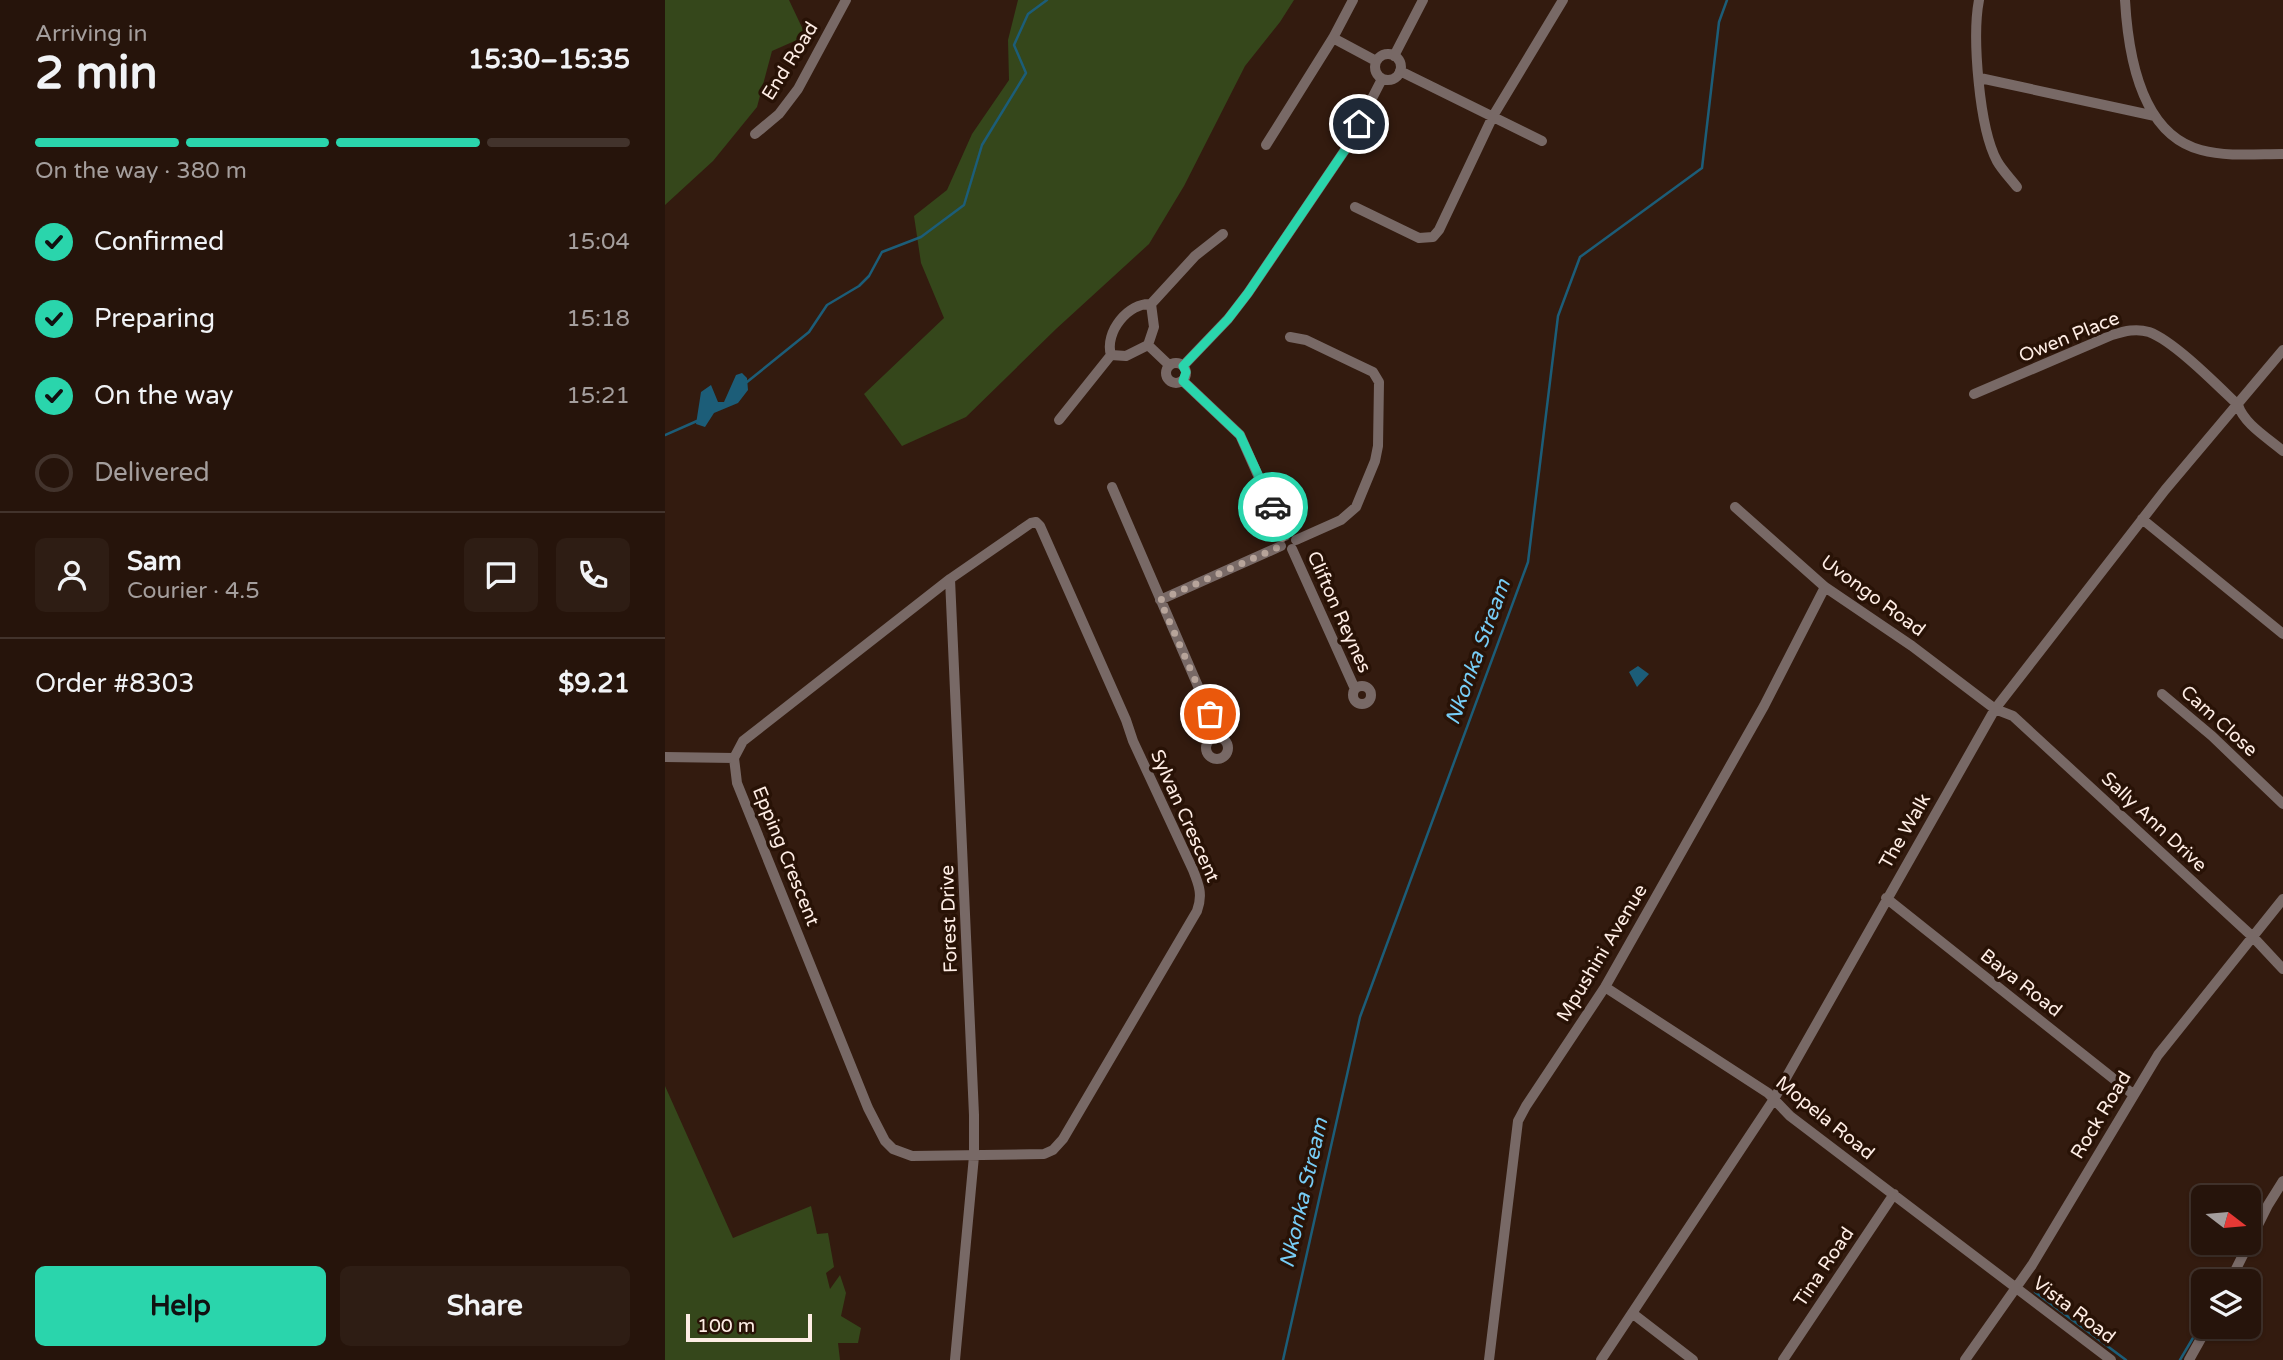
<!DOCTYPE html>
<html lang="en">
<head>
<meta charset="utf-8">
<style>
  :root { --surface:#26140b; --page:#2e1d14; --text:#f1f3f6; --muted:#a49e9d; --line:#42332c; --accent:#2ad5ac }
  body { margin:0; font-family:"Varela Round",sans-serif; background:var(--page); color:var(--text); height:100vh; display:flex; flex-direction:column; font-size:26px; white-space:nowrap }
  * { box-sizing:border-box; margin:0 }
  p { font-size:23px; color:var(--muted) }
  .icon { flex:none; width:38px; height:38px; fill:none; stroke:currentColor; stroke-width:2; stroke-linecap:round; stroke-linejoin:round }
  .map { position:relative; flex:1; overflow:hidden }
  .sheet { display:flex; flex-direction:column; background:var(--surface); width:665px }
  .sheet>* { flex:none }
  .needle { width:46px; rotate:106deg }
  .controls { position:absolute; left:1526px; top:1185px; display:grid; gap:14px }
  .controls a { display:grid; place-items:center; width:70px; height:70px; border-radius:10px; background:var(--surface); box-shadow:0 2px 5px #0004,0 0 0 2px var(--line); font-size:35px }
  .scale { position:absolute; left:21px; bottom:18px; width:126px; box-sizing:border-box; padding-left:7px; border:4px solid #feede5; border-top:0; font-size:19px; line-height:24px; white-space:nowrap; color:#feede5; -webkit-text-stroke:5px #281206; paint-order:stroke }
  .pin { position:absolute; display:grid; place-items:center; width:60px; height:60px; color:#fff; margin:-30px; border:4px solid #fff; border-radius:50%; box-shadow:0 2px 7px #0007 }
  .courier { position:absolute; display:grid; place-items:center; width:70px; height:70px; margin:-35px; border:5px solid #2ad5ac; border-radius:50%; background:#fff; color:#222; box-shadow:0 2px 9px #0007 }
  .overview em { font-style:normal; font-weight:800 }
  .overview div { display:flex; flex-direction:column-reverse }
  .overview { display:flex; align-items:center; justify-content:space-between; height:119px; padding:0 35px }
  h1 { font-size:46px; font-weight:800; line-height:52px }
  .bar { display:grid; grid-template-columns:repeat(4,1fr); gap:10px 7px; align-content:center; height:84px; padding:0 35px }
  .bar i { height:9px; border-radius:5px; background:var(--line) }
  .bar .active { background:var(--accent) }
  .bar p { grid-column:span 4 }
  .line { display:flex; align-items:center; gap:18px; padding:0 35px; border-top:2px solid var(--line) }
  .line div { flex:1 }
  .round { display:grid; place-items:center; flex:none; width:74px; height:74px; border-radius:10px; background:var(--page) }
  ol { padding:0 35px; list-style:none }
  li { display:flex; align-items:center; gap:21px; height:77px }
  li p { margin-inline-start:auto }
  li .icon { padding:7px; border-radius:50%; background:var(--accent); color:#111; stroke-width:4 }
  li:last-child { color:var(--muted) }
  li i { width:38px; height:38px; border:4px solid var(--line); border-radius:50% }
  .action { display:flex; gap:14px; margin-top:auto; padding:14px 35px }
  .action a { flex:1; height:80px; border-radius:10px; background:var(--accent); color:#111; font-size:28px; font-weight:800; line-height:80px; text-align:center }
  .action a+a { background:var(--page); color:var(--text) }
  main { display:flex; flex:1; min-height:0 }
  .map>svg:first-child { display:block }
  .green { fill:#35471b }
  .water { fill:#1c5d78 }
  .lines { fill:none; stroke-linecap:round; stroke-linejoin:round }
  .stream { stroke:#1c5d78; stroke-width:2.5 }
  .street { stroke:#786966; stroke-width:10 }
  .done { stroke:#b7a49a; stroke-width:7; stroke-dasharray:0 12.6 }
  .route { stroke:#2ad5ac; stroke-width:9 }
  .labels { text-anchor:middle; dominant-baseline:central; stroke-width:7; stroke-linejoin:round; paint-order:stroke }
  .street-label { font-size:19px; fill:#feede5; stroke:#281206 }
  .water-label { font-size:21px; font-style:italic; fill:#77cdf6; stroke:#281206 }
</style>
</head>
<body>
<main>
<section class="sheet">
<div class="overview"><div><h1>2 min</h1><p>Arriving in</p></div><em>15:30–15:35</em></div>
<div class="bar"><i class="active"></i><i class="active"></i><i class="active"></i><i></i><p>On the way · 380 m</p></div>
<ol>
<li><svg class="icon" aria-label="check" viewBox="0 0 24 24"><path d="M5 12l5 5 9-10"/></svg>Confirmed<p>15:04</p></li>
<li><svg class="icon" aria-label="check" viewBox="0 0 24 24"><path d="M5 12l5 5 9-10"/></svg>Preparing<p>15:18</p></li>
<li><svg class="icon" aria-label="check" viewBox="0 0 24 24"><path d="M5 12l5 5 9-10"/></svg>On the way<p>15:21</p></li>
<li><i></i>Delivered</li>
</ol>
<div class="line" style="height:126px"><a class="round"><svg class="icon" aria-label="person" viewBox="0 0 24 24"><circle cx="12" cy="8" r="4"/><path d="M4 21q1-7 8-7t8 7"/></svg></a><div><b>Sam</b><p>Courier · 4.5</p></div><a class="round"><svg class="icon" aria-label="chat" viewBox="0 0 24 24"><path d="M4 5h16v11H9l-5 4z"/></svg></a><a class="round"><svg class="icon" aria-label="phone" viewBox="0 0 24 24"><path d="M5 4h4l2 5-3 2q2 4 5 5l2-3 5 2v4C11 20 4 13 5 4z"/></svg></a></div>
<div class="line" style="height:91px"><div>Order #8303</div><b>$9.21</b></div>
<div class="action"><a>Help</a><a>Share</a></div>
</section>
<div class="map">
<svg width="1618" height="1360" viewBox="0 0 1618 1360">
  <rect width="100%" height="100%" fill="#331b0f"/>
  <!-- green -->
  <path class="green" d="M0,0h124l17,36 -34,15 -15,56 -44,54 -48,44z
    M353,0h276l-14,22 -35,44 -61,120 -35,58 -93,85 -90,88 -64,29 -38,-52 80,-76 -23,-55 -7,-47 33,-26 25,-56 37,-54 -1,-40z
    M0,1086l68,152 78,-32 6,28 11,-1 6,34 -8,6 4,16 10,-14 6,18 -5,23 20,12 -3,15h-20l2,17h-175z"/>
  <!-- water -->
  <path class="water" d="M77,373l5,5 1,12 -10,13 -24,10 -9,14 -9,-3 5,-32 10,-7 7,17h6l12,-27z
    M973,666l11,8 -12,13 -8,-15z"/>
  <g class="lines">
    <!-- stream -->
    <path class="stream" d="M82,382l62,-50 18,-27 32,-19 10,-10 13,-24 39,-15 43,-32 18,-60 44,-72 -12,-28 14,-31 19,-14
      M0,435l32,-14
      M1370,1292l91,68
      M618,1360l77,-343 168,-455 30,-246 22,-59 122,-89 17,-146 8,-22
      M1515,1360l23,-39"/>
    <!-- street -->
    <path class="street" d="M1314,0c-7,36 0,128 18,161 5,9 13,17 20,26
      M1460,0c3,53 15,134 76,150 26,7 56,4 82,4
      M668,38l43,23
      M710 67a13 13 0 1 1 26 0a13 13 0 1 1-26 0Z
      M729,56l29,-56
      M735,71l142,70
      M1315,78l175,38
      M90,134l24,-20 19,-25 48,-89
      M601,145l67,-107 20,-38
      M690,207l64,31 14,-1 6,-7 54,-114 70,-116
      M625,337l16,3 48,23 19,9 6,10 -1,64 -3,15 -19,46 -15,13 -45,20
      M483,345l21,20
      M446,355c-7,-23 18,-53 40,-51l44,-48 28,-22
      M446,355l15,1 22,-11 6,-18 -3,-23
      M501 373a10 10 0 1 1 20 0a10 10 0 1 1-20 0Z
      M518,366l45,-47 20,-26 99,-146 35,-68
      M518,381l57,54 45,101
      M1309,394l138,-59c13,-4 24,-7 37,-3 25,9 69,54 89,73 6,19 30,33 45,46
      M394,420l52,-65
      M447,487l98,227 5,12v10
      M1070,507l90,80 87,59 83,63 18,7 241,222 29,31
      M1477,519l141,115
      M627,549l63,140
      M285,579l-207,162 -9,17 3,25 131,325 17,33 8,8 19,7 132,-2 9,-4 10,-11 134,-228c6,-16 2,-26 -4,-41l-60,-129 -7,-21 -86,-194 -4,-4 -5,1 -81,56 24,536v41l-19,204
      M495,600l121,-54
      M688 695a9 9 0 1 1 18 0a9 9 0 1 1-18 0Z
      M1497,694l50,42 71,68
      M541 748a11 11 0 1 1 22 0a11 11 0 1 1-22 0Z
      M0,757l69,1
      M1221,898l248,197
      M940,987l163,106 22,23 321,244
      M1565,1281l38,-76 15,-24
      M967,1313l61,47
      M824,1360l29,-239 8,-15 79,-119 159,-281 61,-119
      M936,1360l173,-261 221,-390 170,-219 118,-140
      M1118,1360l111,-166
      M1300,1360l67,-95 126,-210 125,-156
      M1524,1360l19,-34"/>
  </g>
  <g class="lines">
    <!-- done -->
    <path class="done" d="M545,714l-50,-114 121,-54 1,-7 3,-3 -12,-29"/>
    <!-- route -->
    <path class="route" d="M608,507l-33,-72 -57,-54 3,-9 -3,-6 45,-47 20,-26 99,-146 12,-23"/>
  </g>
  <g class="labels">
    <!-- street labels -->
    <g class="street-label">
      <text transform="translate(125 61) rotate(-58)">End Road</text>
      <text transform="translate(1404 337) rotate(-22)">Owen Place</text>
      <text transform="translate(1208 596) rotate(36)">Uvongo Road</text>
      <text transform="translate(674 612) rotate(66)">Clifton Reynes</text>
      <text transform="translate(1554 721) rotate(42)">Cam Close</text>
      <text transform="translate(520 816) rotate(66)">Sylvan Crescent</text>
      <text transform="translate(1489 822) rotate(43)">Sally Ann Drive</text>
      <text transform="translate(1240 831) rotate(-60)">The Walk</text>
      <text transform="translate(121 856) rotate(68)">Epping Crescent</text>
      <text transform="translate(284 919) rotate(-92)">Forest Drive</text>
      <text transform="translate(937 953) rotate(-59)">Mpushini Avenue</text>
      <text transform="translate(1356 983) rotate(38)">Baya Road</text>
      <text transform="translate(1436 1115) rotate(-59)">Rock Road</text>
      <text transform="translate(1160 1118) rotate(39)">Mopela Road</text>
      <text transform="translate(1159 1267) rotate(-56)">Tina Road</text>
      <text transform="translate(1409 1310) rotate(37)">Vista Road</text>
    </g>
    <!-- water labels -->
    <g class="water-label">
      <text transform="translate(813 652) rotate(-70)">Nkonka Stream</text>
      <text transform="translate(639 1193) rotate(-77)">Nkonka Stream</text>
    </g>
  </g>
</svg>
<div class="controls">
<a><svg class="needle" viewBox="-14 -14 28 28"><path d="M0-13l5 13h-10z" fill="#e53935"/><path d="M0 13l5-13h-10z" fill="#a49e9d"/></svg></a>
<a><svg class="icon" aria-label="layers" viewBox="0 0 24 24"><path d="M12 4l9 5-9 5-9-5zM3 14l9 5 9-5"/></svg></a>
</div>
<div class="scale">100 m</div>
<div class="pin" style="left:545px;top:714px;background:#ea580c"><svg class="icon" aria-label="bag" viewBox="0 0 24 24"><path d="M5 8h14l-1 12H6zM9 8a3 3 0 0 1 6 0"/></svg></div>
<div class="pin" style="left:694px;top:124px;background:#1f2937"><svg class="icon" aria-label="home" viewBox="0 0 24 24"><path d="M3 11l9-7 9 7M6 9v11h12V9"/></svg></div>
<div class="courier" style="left:608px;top:507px"><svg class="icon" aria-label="car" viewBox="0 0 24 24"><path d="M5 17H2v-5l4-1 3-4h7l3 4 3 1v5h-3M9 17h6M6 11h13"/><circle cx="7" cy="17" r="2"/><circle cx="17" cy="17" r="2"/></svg></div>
</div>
</main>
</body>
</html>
